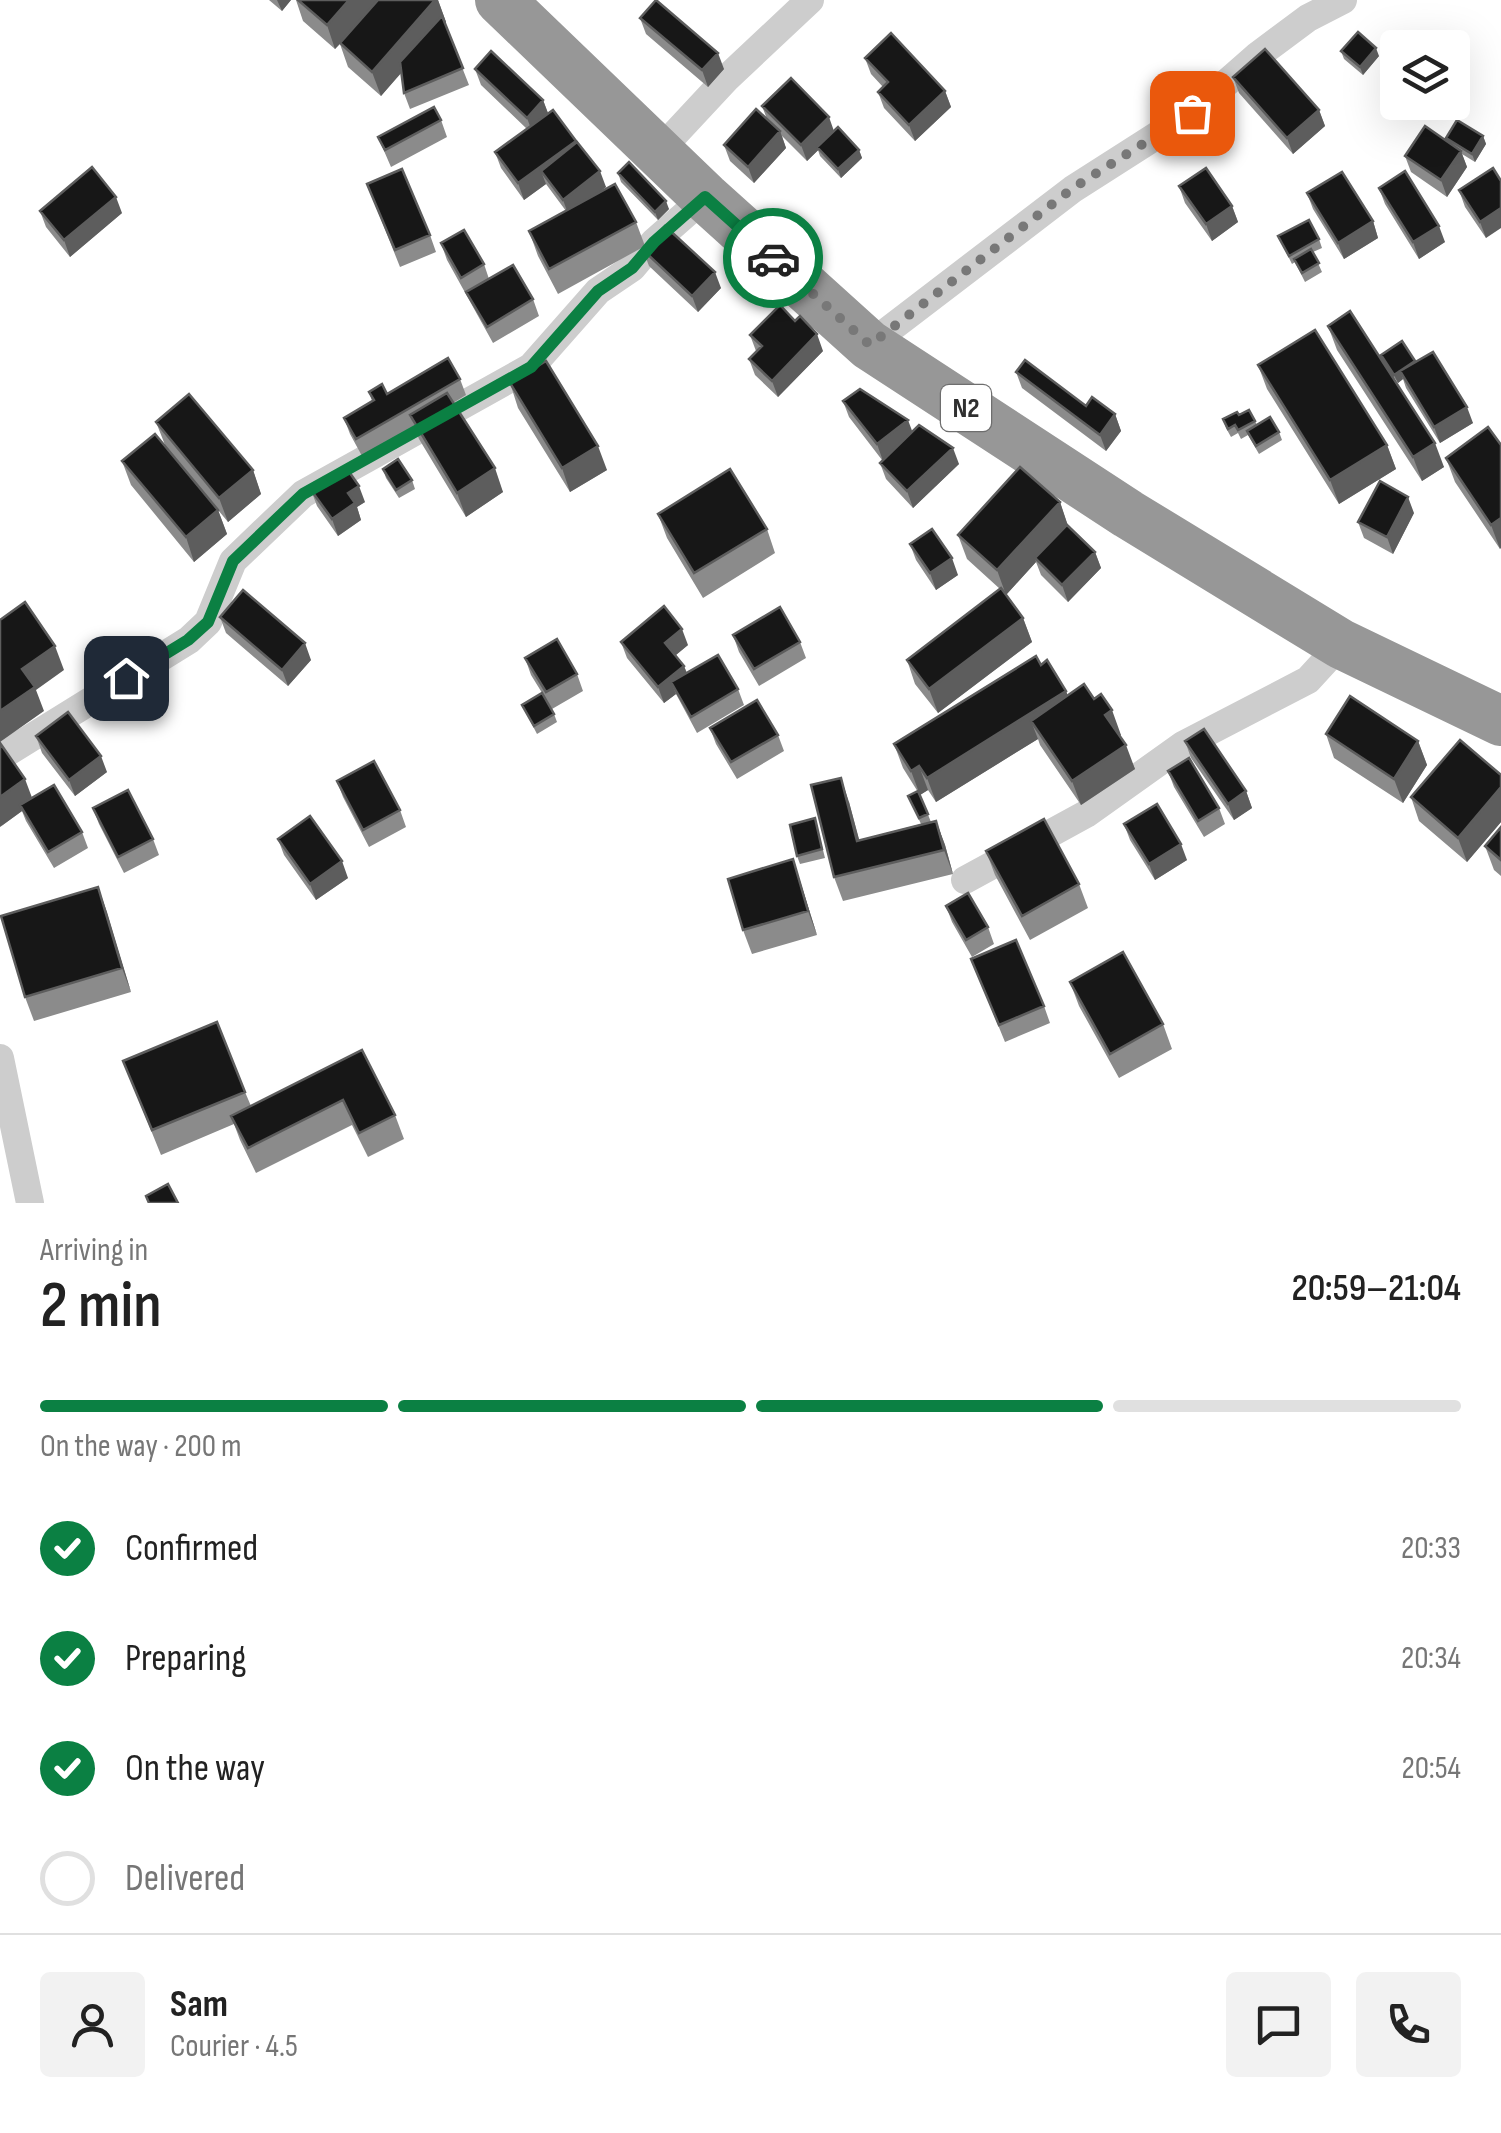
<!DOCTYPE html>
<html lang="en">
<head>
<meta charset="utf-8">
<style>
  :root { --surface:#fff; --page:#f2f2f2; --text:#222; --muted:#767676; --line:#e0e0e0; --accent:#0b8043 }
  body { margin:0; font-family:"Sofia Sans Condensed",sans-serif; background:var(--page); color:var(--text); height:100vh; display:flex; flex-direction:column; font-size:38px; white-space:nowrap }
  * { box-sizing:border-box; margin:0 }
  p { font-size:32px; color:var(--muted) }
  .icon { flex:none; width:55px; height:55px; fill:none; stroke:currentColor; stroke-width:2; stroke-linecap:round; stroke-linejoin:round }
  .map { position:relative; height:1203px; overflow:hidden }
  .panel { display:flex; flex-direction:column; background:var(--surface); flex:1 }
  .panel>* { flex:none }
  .controls { position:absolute; left:1380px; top:30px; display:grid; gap:20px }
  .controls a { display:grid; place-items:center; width:90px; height:90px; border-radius:10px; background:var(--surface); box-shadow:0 10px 40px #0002; font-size:50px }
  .pin { position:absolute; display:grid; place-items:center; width:85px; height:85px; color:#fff; margin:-42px; border-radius:20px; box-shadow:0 5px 15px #0006 }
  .courier { position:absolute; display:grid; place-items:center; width:100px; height:100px; margin:-50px; border:8px solid #0b8043; border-radius:50%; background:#fff; color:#222; box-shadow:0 2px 12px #0007 }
  .overview em { font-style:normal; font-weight:600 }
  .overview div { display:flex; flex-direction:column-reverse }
  .overview { display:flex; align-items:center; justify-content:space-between; height:170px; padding:0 40px }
  h1 { font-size:65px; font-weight:600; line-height:75px }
  .bar { display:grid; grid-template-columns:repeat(4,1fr); gap:15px 10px; align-content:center; height:120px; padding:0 40px }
  .bar i { height:12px; border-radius:8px; background:var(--line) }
  .bar .selected { background:var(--accent) }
  .bar p { grid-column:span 4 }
  .line { display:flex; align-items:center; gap:25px; padding:0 40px; border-top:2px solid var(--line) }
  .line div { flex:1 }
  .round { display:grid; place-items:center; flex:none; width:105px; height:105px; border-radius:10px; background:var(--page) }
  ol { padding:0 40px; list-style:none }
  li { display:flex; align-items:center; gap:30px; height:110px }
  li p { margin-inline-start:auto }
  li .icon { padding:10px; border-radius:50%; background:var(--accent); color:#fff; stroke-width:4 }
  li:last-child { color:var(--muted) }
  li i { width:55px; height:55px; border:5px solid var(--line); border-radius:50% }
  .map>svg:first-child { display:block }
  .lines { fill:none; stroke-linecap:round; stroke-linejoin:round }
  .street { stroke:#cdcdcd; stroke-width:28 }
  .highway { stroke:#979797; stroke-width:50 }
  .wall { fill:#8b8b8b }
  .shaded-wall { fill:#5d5d5d }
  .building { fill:#171717; stroke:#5d5d5d; stroke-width:2.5 }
  .done { stroke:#787878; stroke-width:10; stroke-dasharray:0 18 }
  .route { stroke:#0b8043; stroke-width:12 }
  .labels { text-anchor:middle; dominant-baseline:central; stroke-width:10; stroke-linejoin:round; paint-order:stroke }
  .shield { fill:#fff; stroke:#6e6e6e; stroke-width:2.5 }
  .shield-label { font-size:28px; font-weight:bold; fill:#303030 }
</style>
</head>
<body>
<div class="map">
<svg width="1501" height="1203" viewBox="0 0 1501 1203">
  <rect width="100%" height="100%" fill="#fff"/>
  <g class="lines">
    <!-- street -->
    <path class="street" d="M659,151l68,-73 83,-78
      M869,345l204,-156 119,-76 65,-57 51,-38 35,-18
      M0,757l189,-117 19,-18 25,-61 70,-67 228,-127 67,-76 34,-23 22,-26 51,-45
      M965,880l121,-66 97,-69 125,-65 33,-36
      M0,1058l30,145"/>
    <!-- highway -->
    <path class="highway" d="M500,0l205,197 164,148 259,169 213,130 160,77"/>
  </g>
  <!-- wall -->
  <path class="wall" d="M269,0h22l-9,11z
    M296,0h142l8,22 -1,2 24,61 -59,24 -6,-16 -3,-21 -20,24 -33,-29 -8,-23 -5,5 -32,-28z
    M640,18l84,51 -16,18 -62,-53z
    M1341,51l38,5 -16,19 -19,-16z
    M865,58l80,33 6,16 -36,34 -31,-33 -6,-16 5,-5 -12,-13z
    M475,69l68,31 5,13 58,74 -8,7 38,28 9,24 -87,48 -20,-38 -9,-25 37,-20 -20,-27 -22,16 -23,-32 -6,-16 32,-23 -46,-44z
    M1233,77l86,33 6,16 -32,28 -54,-61z
    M762,106l72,25 25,19 3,8 -21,20 -21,-22 -2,-6 -11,11 -25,-25 4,12 -32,35 -24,-22 -6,-16 43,-26z
    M441,120l6,17 -56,30 -13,-30z
    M1483,136l3,8 -11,18 -13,-8 5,13 -20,30 -36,-25 -6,-16 42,-15 -1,-3z
    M618,173l51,36 -11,11 -37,-38z
    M1501,181l-15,57 -21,-31 -6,-17z
    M367,184l63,51 6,17 -36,15z
    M1179,186l53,20 6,16 -26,19 -27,-38z
    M1379,188l66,54 -26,17 -34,-55z
    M1307,193l66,28 5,17 -34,21 -31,-50z
    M40,211l82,2 -52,44 -24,-30z
    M1278,236l41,3 3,9 -9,4 9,20 -17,10 -10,-20 -3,2z
    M441,243l43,21 5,15 44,20 6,17 -46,27 -46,-83z
    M643,250l78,38 -23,24 -49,-46z
    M1328,326l116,141 -22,14 -85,-131z
    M750,335l73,16 -45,46 -23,-22 -6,-16 7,-8z
    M1381,355l35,7 57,61 -33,20 -34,-55 -3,-9 -5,4 -14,-20z
    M1258,365l129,80 9,24 -57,35 -72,-115z
    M1016,372l70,34 29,8 6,17 -15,20 -84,-63z
    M460,379l6,16 -13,8 50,89 -37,25 -47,-78 -5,-13 -52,30 -12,-22 -6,-16 28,-17 -3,-9 18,2z
    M510,383l97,87 -37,22 -52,-84z
    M843,401l69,31 47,32 -46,44 -27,-29 -6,-16 2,-3 -33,-43z
    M1239,415l16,6 2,4 22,7 3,8 -23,14 -11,-19 -7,4 -3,-6 -7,4 -5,-9 -3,-9z
    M156,422l97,48 8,24 -33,28 -10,-12 9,24 -33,28 -63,-77 -9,-24 43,-16z
    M1488,427l12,122 -45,-67 -9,-24z
    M383,469l29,11 3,9 -16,9 -13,-20z
    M311,490l54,12 -8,5 4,13 -23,16 -21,-30z
    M1060,502l8,24 27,26 6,16 -33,34 -27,-27 -5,-13 -30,33 17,23 9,24 -94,71 -23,-29 -8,-24 93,-71 -33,-30 -9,-24z
    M1414,513l-21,41 -29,-16 -6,-16z
    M658,514l109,15 8,24 -72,45 -36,-60z
    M910,544l48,31 -22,15 -20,-30z
    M220,617l91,43 -23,26 -62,-53z
    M733,635l67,7 6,16 -47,28 -20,-34z
    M621,642l67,3 -12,10 8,11 3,7 51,16 6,16 -47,28 -21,-39 -12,9 -37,-45z
    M525,658l52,16 6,17 -31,18 -21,-34z
    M1041,665l25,26 2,5 53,39 -2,1 16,33 -54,36 -41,-60 -2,-6 -102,63 -8,-12 -8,5 11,27 5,-1 9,24 8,29 -110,27 -9,-24 15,-75 10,38 62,-16 -13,-28 10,-4 -15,-24 -9,-24z
    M522,705l32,9 3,8 -20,12z
    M710,728l68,7 6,16 -47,28 -21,-35z
    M1326,734l92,7 9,24 -24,38 -69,-45z
    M36,736l71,36 -32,24 -33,-43z
    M1185,741l61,50 6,17 -18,12 -43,-62z
    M1168,771l51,37 6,16 -21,13 -30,-50z
    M1501,775v47l-34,40 -48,-41 -8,-24z
    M337,781l63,29 6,17 -37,20 -26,-50z
    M32,798l50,34 6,16 -34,20 -28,-47 -4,-10 -22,16z
    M93,808l60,31 6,16 -35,18 -25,-49z
    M815,818l10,40 -25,6 -3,-8z
    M1124,824l63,36 -32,20 -25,-40z
    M1501,827v49l-7,-6 -9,-24z
    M278,839l70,39 -32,22 -32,-45z
    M986,851l93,33 9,24 -58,32 -35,-65z
    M793,859l24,76 -65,19 -9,-24z
    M98,887l33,105 -97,29 -9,-24z
    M946,906l42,21 6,17 -22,13 -20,-35z
    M971,959l73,47 6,17 -45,19z
    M1070,982l93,42 9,25 -53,29 -40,-72z
    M362,1050l33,65 9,24 -36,18 -16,-32 -96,48 -16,-33 -6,-16 -73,31 -38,-94 122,31 6,14z"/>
  <!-- shaded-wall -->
  <path class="shaded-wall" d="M277,0h14l-9,11z
    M349,0h30l-44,49 -8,-24z
    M435,0h3l8,22 -65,74 -9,-24z
    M1376,48l3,8 -16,19 -3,-8z
    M718,53l6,16 -16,18 -6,-17z
    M945,91l6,16 -36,34 -6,-16z
    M543,100l6,16 -16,18 -6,-16z
    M1319,110l6,16 -32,28 -6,-16z
    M829,117l6,17 -28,27 -6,-16z
    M780,131l6,17 -32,35 -6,-16z
    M1483,136l3,8 -11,18 -3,-8z
    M576,141l6,17 -41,13 5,13 -22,16 -6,-17z
    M859,150l3,8 -21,20 -3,-9z
    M1461,151l6,16 -20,30 -6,-17z
    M600,171l6,16 -37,29 -6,-16z
    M116,197l6,16 -52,44 -6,-17z
    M666,201l3,8 -11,11 -3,-8z
    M1232,206l6,16 -26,19 -6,-17z
    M1501,208v20l-15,10 -6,-16z
    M1373,221l5,17 -34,21 -6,-16z
    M1439,226l6,16 -26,17 -6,-17z
    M715,272l6,16 -23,24 -6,-16z
    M817,334l6,17 -45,46 -6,-16z
    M1415,361l-15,10 3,8 -5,4 -4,-8z
    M1467,407l6,16 -33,20 -6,-16z
    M1115,414l6,17 -15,20 -6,-16z
    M908,420l6,16 -31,25 -6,-17z
    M1435,443l9,24 -22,14 -9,-24z
    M1387,445l9,24 -57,35 -9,-24z
    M598,446l9,24 -37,22 -8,-24z
    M953,448l6,16 -46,44 -6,-17z
    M495,468l8,24 -37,25 -9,-24z
    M253,470l8,24 -33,28 -9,-24z
    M359,486l6,16 -8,5 4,13 -23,16 -6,-17 16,-26z
    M1408,497l6,16 -21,41 -6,-17z
    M1060,502l8,24 -33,32 1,4 -30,33 -9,-25z
    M218,510l9,24 -33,28 -8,-25z
    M1501,518v30l-1,1 -9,-24z
    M1095,552l6,16 -33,34 -6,-17z
    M952,558l6,17 -22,15 -6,-17z
    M1023,618l9,24 -94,71 -9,-24z
    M682,629l6,16 -17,14 -6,-16z
    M305,643l6,17 -23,26 -6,-16z
    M55,646l9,24 -28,20 8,21 -44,31v-31l22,-42z
    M684,666l6,16h-19l5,12 -12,9 -6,-16z
    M1066,691l9,25 -44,5 7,18 -102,63 -9,-24z
    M1112,710l9,25 -7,4 -9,-24z
    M1418,741l9,24 -24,38 -9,-24z
    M1126,745l9,24 -54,36 -9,-24z
    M101,756l6,16 -32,24 -6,-16z
    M919,766l9,24 -8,5 -9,-24z
    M841,778l8,24 17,63 -9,-24z
    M25,779l9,24 -14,2 2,6 -22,16v-30z
    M1501,787v35l-34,40 -9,-24z
    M1246,791l6,17 -18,12 -6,-16z
    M936,821l9,24 8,29 -9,-24z
    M1181,844l6,16 -32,20 -6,-16z
    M793,859l8,25 16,51 -9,-24z
    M342,861l6,17 -32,22 -6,-16z
    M98,887l9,25 24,80 -9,-24z"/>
  <!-- building -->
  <path class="building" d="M298,0h51l-22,25z
    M378,0h57l-63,72 -32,-29z
    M656,0l62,53 -16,17 -62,-52z
    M442,16l21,52 -59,25 -4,-31z
    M1358,32l18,16 -16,19 -19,-16z
    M891,33l54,58 -36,34 -31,-33 10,-10 -23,-24z
    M1265,49l54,61 -32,28 -54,-61z
    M491,51l52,49 -16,18 -52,-49z
    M791,78l38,39 -28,28 -39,-39z
    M434,107l7,13 -56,30 -7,-13z
    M756,109l24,22 -32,36 -24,-22z
    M553,110l23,31 -58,42 -23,-31z
    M1457,120l26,16 -11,18 -26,-16z
    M1425,126l36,25 -20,29 -36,-24z
    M838,127l21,23 -21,19 -21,-22z
    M577,142l23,29 -37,29 -22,-29z
    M629,162l37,39 -11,11 -37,-39z
    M92,167l24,30 -52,43 -24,-29z
    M1206,168l26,38 -26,18 -27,-38z
    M1493,168l8,13v27l-21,14 -21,-32z
    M402,169l28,66 -35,15 -28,-66z
    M1405,171l34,55 -26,16 -34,-54z
    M1342,172l31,49 -35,22 -31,-50z
    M615,184l21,38 -87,47 -20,-38z
    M1309,220l10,19 -30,17 -11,-20z
    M665,226l50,46 -23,24 -49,-46z
    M464,230l20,34 -23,14 -20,-35z
    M1311,249l8,14 -17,10 -8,-14z
    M513,265l20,34 -46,28 -21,-35z
    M780,305l15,16 5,-5 17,18 -45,47 -23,-22 13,-13 -12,-11z
    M1350,311l85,132 -22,14 -85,-131z
    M1315,330l72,115 -57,35 -72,-115z
    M1402,341l13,20 -21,14 -13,-20z
    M1433,352l34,55 -33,20 -34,-56z
    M448,358l12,21 -104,60 -12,-21 30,-18 -5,-8 13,-8 5,10z
    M1025,360l61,46 6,-9 23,17 -15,21 -84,-63z
    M546,361l52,85 -36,22 -52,-85z
    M860,389l48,31 -31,24 -34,-43z
    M447,393l48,75 -38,25 -47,-78z
    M189,394l64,76 -34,28 -63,-76z
    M1249,410l6,11 -17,9 -3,-5 -7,4 -5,-10 14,-7 2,3z
    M1270,417l9,15 -23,14 -9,-15z
    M919,425l34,23 -46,43 -27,-28z
    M1488,427l13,18v73l-10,7 -45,-67z
    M155,434l63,76 -32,27 -64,-76z
    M398,459l14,21 -16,10 -13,-21z
    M345,466l14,20 -11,7 7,10 -23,16 -21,-29z
    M1020,467l40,35 -63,68 -39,-35z
    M730,469l37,60 -73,44 -36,-59z
    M1380,481l28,16 -21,40 -29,-15z
    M1067,525l28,27 -33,33 -27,-27z
    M932,529l20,29 -22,15 -20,-29z
    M1001,588l22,30 -94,71 -22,-29z
    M243,590l62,53 -23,27 -62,-53z
    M25,602l30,44 -33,23 13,18 -35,24v-91z
    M664,606l18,23 -17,14 19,23 -26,21 -37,-45z
    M780,607l20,35 -46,27 -21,-34z
    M557,639l20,35 -31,18 -21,-34z
    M718,655l20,34 -47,28 -20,-35z
    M1036,656l5,9 6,-5 19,31 -139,87 -8,-12 -8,5 -17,-27z
    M1084,684l10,15 7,-5 11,16 -7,5 21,30 -54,36 -41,-60z
    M542,693l12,21 -20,12 -12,-21z
    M1350,696l68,45 -24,38 -68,-45z
    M757,700l21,35 -47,27 -21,-34z
    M68,712l33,44 -32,24 -33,-44z
    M1204,729l42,62 -18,13 -43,-63z
    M1460,740l41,35v12l-43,51 -47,-41z
    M0,743l25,36 -25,18z
    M1189,758l30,50 -21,13 -30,-50z
    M374,761l26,49 -37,20 -26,-49z
    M841,778l16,63 79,-20 8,29 -110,27 -23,-92z
    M54,785l28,47 -34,20 -28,-47z
    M128,790l25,49 -35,18 -25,-49z
    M918,791l10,23 -9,4 -11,-22z
    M1157,804l24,40 -32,20 -25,-40z
    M310,816l32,45 -32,23 -32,-45z
    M815,818l7,31 -25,7 -7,-31z
    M1044,819l35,65 -57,32 -36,-65z
    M1501,827v33l-16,-14z
    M793,859l15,52 -65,19 -15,-51z
    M98,887l24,81 -97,29 -24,-81z
    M968,893l20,34 -22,13 -20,-34z
    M1016,940l28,66 -45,19 -28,-66z
    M1123,952l40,72 -53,30 -40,-72z
    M217,1022l28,70 -93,38 -29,-69z
    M362,1050l33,65 -36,18 -16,-33 -95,48 -17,-32z
    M168,1184l10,19h-29l-3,-7z"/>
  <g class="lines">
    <!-- done -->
    <path class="done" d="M773,258l97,87 203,-157 119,-75"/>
    <!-- route -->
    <path class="route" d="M126,678l62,-38 20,-18 25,-61 70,-67 228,-127 67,-76 34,-23 22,-26 51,-45 68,61"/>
  </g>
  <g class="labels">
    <!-- shield labels -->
    <rect class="shield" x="941" y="385" width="50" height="46" rx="8"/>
    <g class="shield-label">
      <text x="966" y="408">N2</text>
    </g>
  </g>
</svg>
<div class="controls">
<a><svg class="icon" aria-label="layers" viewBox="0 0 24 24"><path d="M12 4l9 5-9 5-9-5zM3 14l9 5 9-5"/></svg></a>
</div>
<div class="pin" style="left:1192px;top:113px;background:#ea580c"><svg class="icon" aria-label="bag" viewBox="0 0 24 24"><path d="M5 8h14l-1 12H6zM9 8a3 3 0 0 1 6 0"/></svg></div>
<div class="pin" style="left:126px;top:678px;background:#1f2937"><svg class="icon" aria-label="home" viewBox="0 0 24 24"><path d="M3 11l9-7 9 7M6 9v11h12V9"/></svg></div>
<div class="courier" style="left:773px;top:258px"><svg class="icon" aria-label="car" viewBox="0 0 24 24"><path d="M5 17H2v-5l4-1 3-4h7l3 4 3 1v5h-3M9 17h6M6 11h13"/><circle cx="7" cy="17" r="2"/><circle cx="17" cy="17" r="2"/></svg></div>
</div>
<section class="panel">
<div class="overview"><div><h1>2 min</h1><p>Arriving in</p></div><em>20:59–21:04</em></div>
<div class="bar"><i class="selected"></i><i class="selected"></i><i class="selected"></i><i></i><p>On the way · 200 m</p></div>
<ol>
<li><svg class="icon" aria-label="check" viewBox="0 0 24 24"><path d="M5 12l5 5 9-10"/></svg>Confirmed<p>20:33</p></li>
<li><svg class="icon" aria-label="check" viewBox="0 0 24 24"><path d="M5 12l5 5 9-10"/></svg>Preparing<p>20:34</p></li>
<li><svg class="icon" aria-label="check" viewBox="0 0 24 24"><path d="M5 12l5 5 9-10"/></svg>On the way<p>20:54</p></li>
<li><i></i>Delivered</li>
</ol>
<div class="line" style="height:180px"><a class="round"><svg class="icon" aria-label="person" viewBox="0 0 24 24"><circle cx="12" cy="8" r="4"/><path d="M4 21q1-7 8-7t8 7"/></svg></a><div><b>Sam</b><p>Courier · 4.5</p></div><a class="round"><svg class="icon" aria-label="chat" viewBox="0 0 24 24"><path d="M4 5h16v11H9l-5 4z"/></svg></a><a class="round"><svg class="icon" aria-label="phone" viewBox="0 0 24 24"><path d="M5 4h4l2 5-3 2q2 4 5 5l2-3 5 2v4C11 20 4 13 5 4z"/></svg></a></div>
</section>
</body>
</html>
